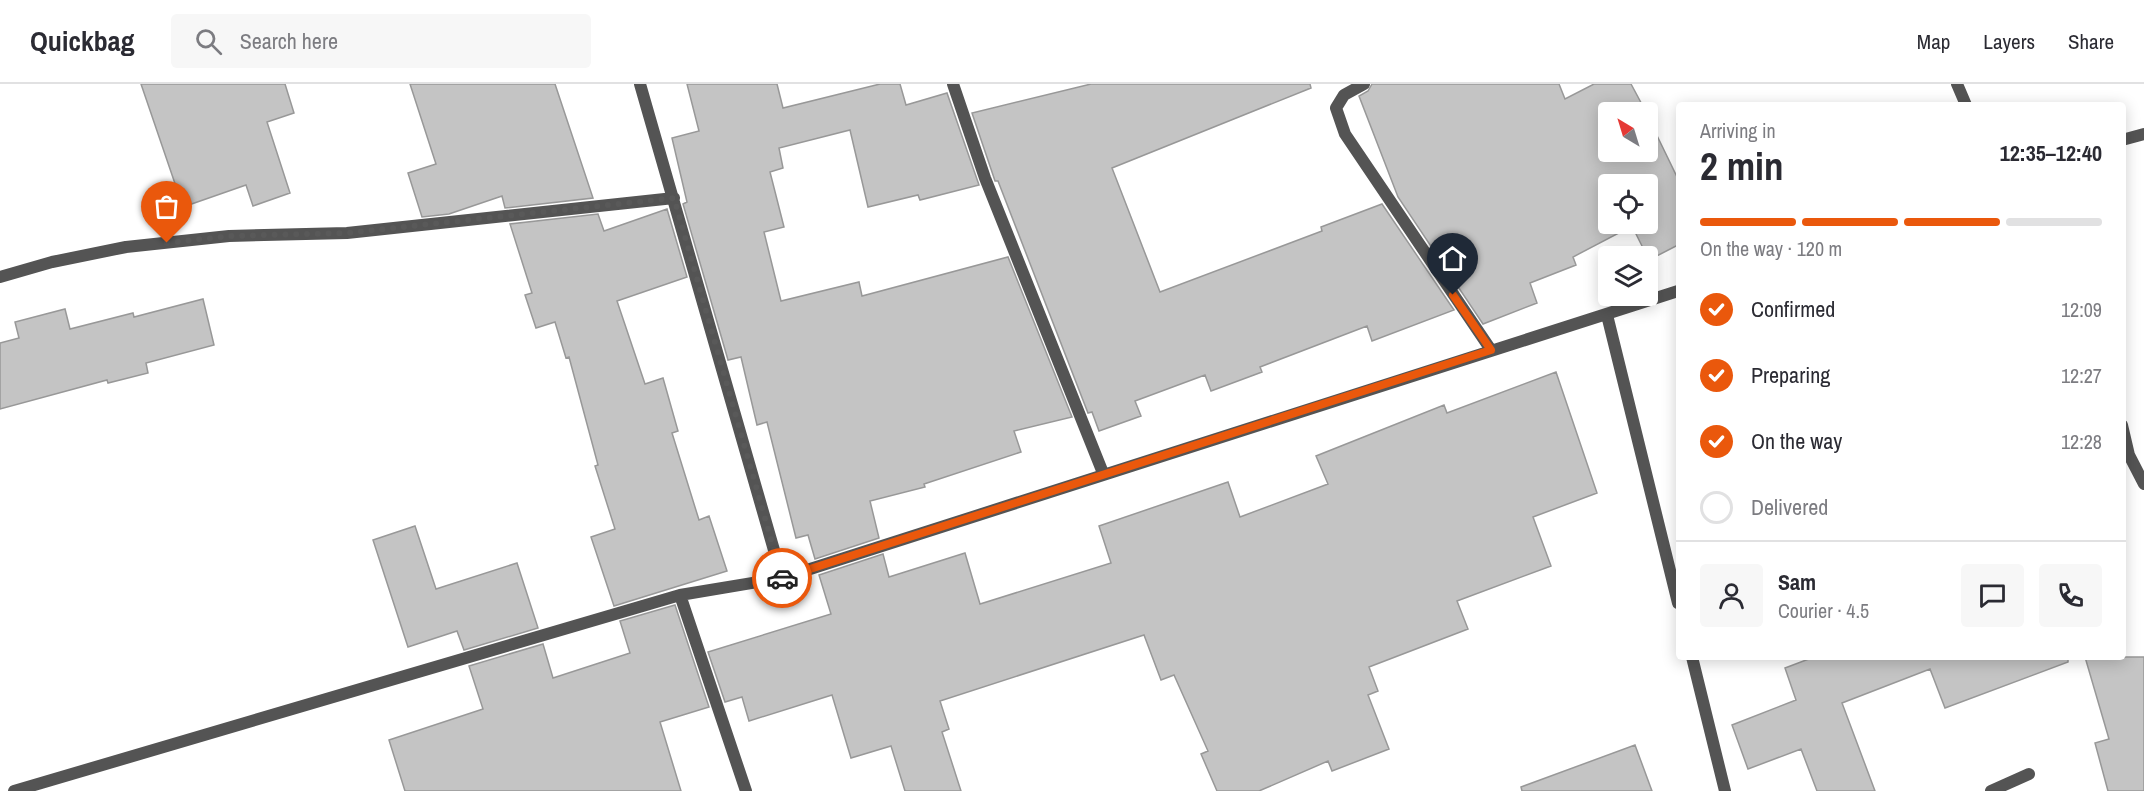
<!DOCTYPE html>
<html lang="en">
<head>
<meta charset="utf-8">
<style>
  :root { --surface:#fff; --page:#f7f7f7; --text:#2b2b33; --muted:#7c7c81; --line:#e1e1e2; --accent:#ea580c }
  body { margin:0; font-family:"Archivo Narrow",sans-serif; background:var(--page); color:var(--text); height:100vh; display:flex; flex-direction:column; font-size:22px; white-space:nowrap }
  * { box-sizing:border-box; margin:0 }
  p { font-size:20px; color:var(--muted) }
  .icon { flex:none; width:33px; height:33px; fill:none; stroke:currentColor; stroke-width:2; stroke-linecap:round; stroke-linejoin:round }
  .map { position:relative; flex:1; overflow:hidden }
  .sheet { position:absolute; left:1676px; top:18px; width:450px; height:558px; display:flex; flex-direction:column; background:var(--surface); border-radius:6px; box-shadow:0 3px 15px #0003 }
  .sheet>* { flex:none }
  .needle { width:39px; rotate:322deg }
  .fabs { position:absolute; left:1598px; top:18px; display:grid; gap:12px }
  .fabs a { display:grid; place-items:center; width:60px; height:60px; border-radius:6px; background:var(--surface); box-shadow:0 3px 15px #0003; font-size:30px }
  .pin { position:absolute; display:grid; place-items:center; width:51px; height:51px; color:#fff; margin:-62px -26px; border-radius:50% 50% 50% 0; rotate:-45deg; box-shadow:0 0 6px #0007 }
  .pin .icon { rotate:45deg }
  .courier { position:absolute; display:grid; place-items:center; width:60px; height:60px; margin:-30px; border:4px solid #ea580c; border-radius:50%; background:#fff; color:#222; box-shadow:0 2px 8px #0007 }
  .head em { font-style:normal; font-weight:800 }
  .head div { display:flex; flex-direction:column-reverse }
  .head { display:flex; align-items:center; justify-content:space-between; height:102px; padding:0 24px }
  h1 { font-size:39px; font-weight:800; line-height:45px }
  .bar { display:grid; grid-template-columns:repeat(4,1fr); gap:9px 6px; align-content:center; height:72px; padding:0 24px }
  .bar i { height:8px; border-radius:4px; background:var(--line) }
  .bar .active { background:var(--accent) }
  .bar p { grid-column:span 4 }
  .line { display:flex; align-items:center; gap:15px; padding:0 24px; border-top:2px solid var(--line) }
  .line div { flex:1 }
  .round { display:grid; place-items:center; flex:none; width:63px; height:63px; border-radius:6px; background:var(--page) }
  ol { padding:0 24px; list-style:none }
  li { display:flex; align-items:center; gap:18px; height:66px }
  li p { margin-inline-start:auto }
  li .icon { padding:6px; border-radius:50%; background:var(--accent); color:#fff; stroke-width:4 }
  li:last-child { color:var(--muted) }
  li i { width:33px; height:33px; border:3px solid var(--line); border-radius:50% }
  header { display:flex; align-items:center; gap:36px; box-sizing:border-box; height:84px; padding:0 30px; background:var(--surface); border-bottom:2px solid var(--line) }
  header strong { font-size:28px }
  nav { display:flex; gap:33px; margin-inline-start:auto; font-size:21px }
  .search { width:420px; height:54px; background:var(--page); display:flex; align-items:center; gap:15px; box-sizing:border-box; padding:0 21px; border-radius:6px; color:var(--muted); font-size:22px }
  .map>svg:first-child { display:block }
  .building { fill:#c4c4c4; stroke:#989898; stroke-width:1.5; fill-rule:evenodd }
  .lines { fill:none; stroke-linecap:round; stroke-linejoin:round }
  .minor { stroke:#545454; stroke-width:12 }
  .done { stroke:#595959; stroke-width:6; stroke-dasharray:0 10.8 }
  .route { stroke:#ea580c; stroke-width:8 }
</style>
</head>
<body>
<header>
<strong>Quickbag</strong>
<div class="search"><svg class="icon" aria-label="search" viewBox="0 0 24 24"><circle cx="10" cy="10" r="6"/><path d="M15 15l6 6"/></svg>Search here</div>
<nav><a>Map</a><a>Layers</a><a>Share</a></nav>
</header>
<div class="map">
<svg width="2144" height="707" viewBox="0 0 2144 707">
  <rect width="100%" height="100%" fill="#fff"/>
  <!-- building -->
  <path class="building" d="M141,0h144l9,29 -27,9 23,71 -37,13 -7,-21 -63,22z
    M410,0h145l38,114 -88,10 -3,-12 -53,18 -27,3 -14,-44 28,-9z
    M687,0h90l6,24 97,-24h20l6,21 41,-12 32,92 -59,15 -2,-5 -50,12 -18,-77 -71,18 4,20 -13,4 14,55 -20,5 17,69 78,-19 3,14 146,-39 64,160 -58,14 7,21 -97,32 1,3 -55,14 9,37 -64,21 -7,-24 -12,3 -29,-116 -10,3 -16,-68 -13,3 -45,-156 4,-2 -15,-64 27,-7z
    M1091,0h219l1,4 -199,80 48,124 162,-61 -1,-4 61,-23 72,106 -82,31 -5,-15 -107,41 2,5 -51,19 -6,-16 -70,26 6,15 -42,15 -7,-19 -4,1 -90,-232h-3l-2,-6 -21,-62z
    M1372,0h187l6,15 29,-15h37l15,28h-38v40h39v-37l31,64v66l-29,15 -17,-34 -59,31 3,8 -46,18 7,20 -54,21 -85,-127 -39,-101 9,-5zM1608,100h39v40h-39z
    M667,125l20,68 -70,24 28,83 18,-6 15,53 -6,2 27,87 10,-4 18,55 -113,35 -23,-69 24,-8 -20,-63 3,-1 -29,-108 -3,1 -11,-36 -19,6 -11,-33 7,-2 -22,-69 88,-10 6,17z
    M203,215l11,46 -68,18 2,10 -40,10 -1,-3 -107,29v-66l19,-5 -4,-16 50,-13 5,20 63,-16 1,4z
    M1556,288l41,121 -64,24 18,49 -94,35 11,28 -99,38 9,24 -10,4 21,54 -57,22 -4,-10 -69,30h-42l-16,-37 7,-3 -34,-76 -13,5 -17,-45 -204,66 9,28 -7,3 19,59h-56l-14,-45 -40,12 -19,-63 -83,26 -7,-24 -17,5 -17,-50 123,-38 -12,-39 64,-21 6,23 76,-24 15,51 131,-41 -12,-37 129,-44 12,35 88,-33 -12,-28 128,-51 3,8z
    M415,442l21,63 81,-26 21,65 -74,22 -7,-19 -49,16 -35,-107z
    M675,521l34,102 -49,15 21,69h-276l-16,-51 94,-31 -14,-43 74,-22 10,34 77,-25 -10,-32z
    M1814,573h254v5l-123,46 -15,-39 -88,34 33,88h-58l-16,-42 -53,20 -16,-44 64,-25 -11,-32z
    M2085,573h59v134h-36l-13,-48 14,-4z
    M1635,661l17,46h-130l-1,-4z"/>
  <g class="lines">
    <!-- minor -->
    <path class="minor" d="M640,0l142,494 896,-287
      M953,0l32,94 118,295
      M1364,0l-20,11 -8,13 9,26 146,216
      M1957,0l9,21
      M2122,56l22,-6
      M0,193l52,-15 74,-15 103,-11 118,-3 327,-35
      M1607,231l71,288
      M2122,341l7,30 15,29
      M680,511l66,196
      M1692,573l33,134
      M14,707l666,-196 102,-17
      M1991,707l38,-17"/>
  </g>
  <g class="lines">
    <!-- done -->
    <path class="done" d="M167,159l62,-7 118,-3 327,-35 108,380"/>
    <!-- route -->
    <path class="route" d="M782,494l709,-228 -38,-55"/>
  </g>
</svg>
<div class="fabs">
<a><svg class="needle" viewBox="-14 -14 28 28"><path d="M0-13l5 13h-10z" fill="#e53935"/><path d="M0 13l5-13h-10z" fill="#7c7c81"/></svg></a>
<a><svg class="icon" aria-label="locate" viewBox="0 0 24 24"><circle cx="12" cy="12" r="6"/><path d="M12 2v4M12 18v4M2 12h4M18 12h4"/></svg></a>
<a><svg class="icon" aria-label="layers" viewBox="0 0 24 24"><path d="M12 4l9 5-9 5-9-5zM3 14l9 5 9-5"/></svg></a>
</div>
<div class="pin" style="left:167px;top:159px;background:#ea580c"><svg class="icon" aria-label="bag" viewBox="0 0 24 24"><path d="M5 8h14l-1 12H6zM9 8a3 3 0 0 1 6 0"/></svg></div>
<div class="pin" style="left:1453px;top:211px;background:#1f2937"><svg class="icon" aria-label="home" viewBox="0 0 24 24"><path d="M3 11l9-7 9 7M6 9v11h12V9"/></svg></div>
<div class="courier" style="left:782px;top:494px"><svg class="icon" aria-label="car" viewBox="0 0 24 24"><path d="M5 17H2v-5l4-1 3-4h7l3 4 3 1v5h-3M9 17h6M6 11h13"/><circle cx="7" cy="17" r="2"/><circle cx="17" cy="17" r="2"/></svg></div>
<section class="sheet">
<div class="head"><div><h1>2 min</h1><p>Arriving in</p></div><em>12:35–12:40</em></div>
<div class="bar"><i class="active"></i><i class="active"></i><i class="active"></i><i></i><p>On the way · 120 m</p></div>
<ol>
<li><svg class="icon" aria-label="check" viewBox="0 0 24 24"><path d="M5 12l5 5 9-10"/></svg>Confirmed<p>12:09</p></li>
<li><svg class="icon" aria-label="check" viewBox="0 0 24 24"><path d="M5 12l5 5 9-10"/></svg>Preparing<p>12:27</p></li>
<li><svg class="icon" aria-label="check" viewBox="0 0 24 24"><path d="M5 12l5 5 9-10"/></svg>On the way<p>12:28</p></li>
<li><i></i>Delivered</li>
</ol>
<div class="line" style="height:108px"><a class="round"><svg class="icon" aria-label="person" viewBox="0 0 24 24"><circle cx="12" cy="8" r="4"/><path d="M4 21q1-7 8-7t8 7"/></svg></a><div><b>Sam</b><p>Courier · 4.5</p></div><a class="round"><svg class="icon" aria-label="chat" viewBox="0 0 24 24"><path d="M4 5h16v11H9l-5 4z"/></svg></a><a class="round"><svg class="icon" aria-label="phone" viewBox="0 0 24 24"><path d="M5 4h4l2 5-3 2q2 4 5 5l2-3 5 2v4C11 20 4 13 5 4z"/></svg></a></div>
</section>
</div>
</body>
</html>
